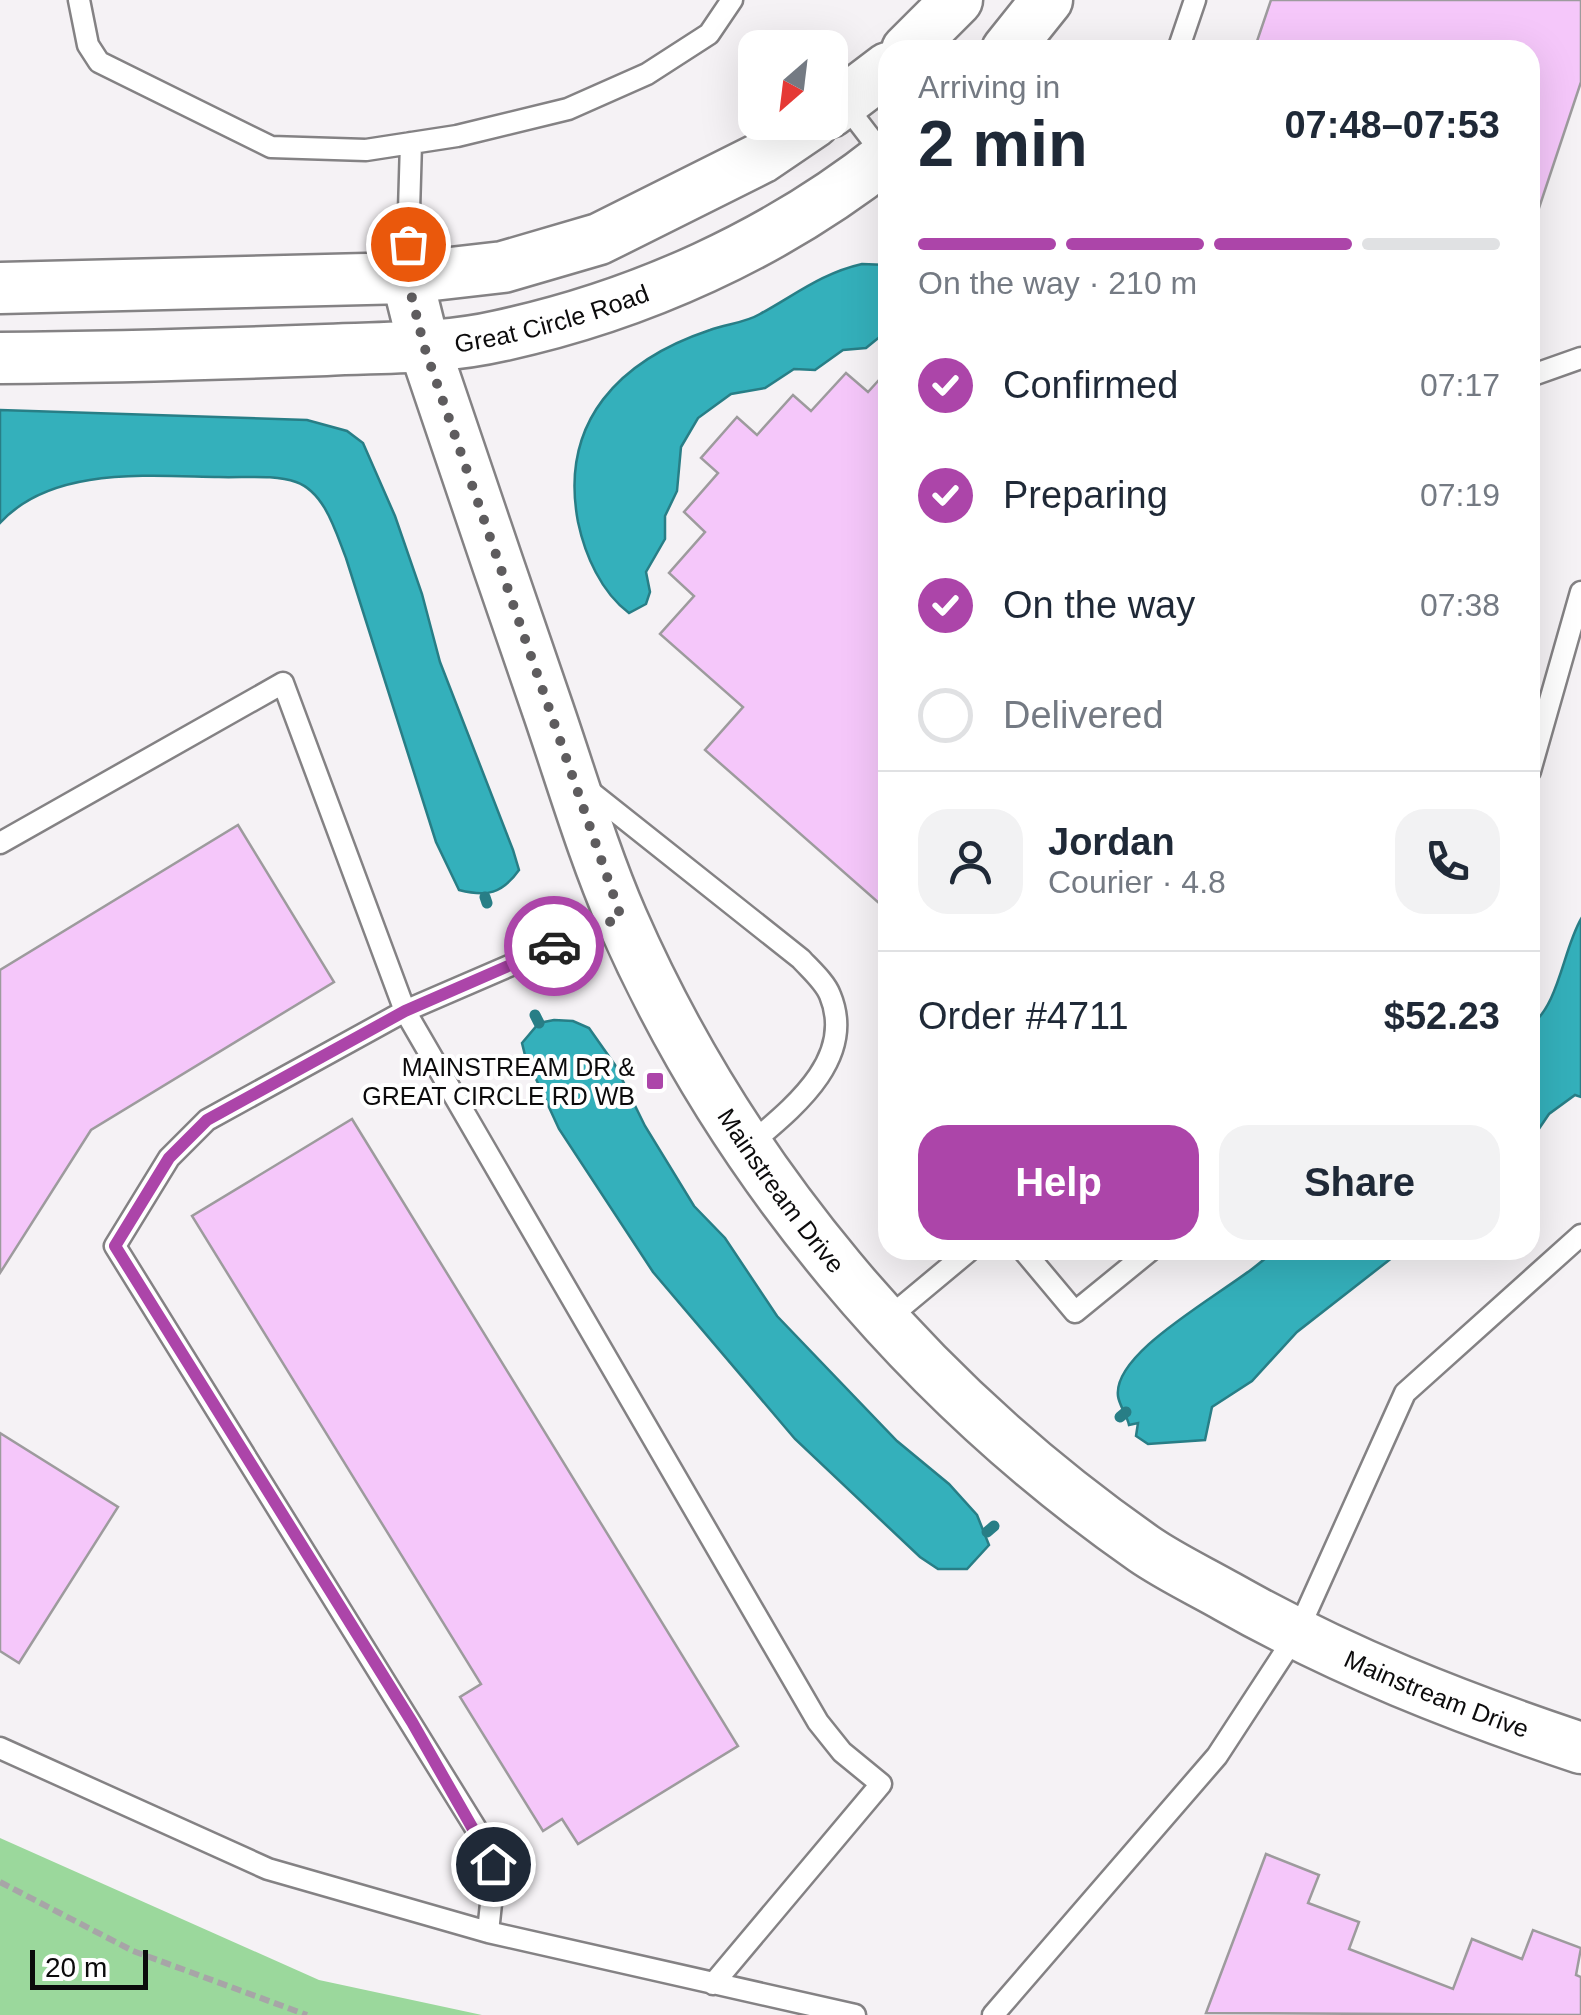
<!DOCTYPE html>
<html lang="en">
<head>
<meta charset="utf-8">
<style>
  :root { --surface:#fff; --page:#f2f2f3; --text:#1f2937; --muted:#747a83; --line:#e0e1e3; --accent:#ac45a9 }
  body { margin:0; font-family:Helvetica,sans-serif; background:var(--page); color:var(--text); height:100vh; display:flex; flex-direction:column; font-size:38px; white-space:nowrap }
  * { box-sizing:border-box; margin:0 }
  p { font-size:32px; color:var(--muted) }
  .icon { flex:none; width:55px; height:55px; fill:none; stroke:currentColor; stroke-width:2; stroke-linecap:round; stroke-linejoin:round }
  .map { position:relative; flex:1; overflow:hidden }
  .details { position:absolute; left:878px; top:40px; width:662px; height:1220px; display:flex; flex-direction:column; background:var(--surface); border-radius:30px; box-shadow:0 10px 40px #0002 }
  .details>* { flex:none }
  .needle { width:65px; rotate:208deg }
  .tools { position:absolute; left:738px; top:30px; display:grid; gap:20px }
  .tools a { display:grid; place-items:center; width:110px; height:110px; border-radius:20px; background:var(--surface); box-shadow:0 10px 40px #0002; font-size:50px }
  .scale { position:absolute; left:30px; bottom:25px; width:118px; box-sizing:border-box; padding-left:10px; border:5px solid #0c0b0c; border-top:0; font-size:28px; line-height:35px; white-space:nowrap; color:#0c0b0c; -webkit-text-stroke:8px #fff; paint-order:stroke }
  .pin { position:absolute; display:grid; place-items:center; width:85px; height:85px; color:#fff; margin:-42px; border:5px solid #fff; border-radius:50%; box-shadow:0 2px 10px #0007 }
  .courier { position:absolute; display:grid; place-items:center; width:100px; height:100px; margin:-50px; border:8px solid #ac45a9; border-radius:50%; background:#fff; color:#222; box-shadow:0 2px 12px #0007 }
  .overview em { font-style:normal; font-weight:700 }
  .overview div { display:flex; flex-direction:column-reverse }
  .overview { display:flex; align-items:center; justify-content:space-between; height:170px; padding:0 40px }
  h1 { font-size:65px; font-weight:700; line-height:75px }
  .bar { display:grid; grid-template-columns:repeat(4,1fr); gap:15px 10px; align-content:center; height:120px; padding:0 40px }
  .bar i { height:12px; border-radius:8px; background:var(--line) }
  .bar .on { background:var(--accent) }
  .bar p { grid-column:span 4 }
  .line { display:flex; align-items:center; gap:25px; padding:0 40px; border-top:2px solid var(--line) }
  .line div { flex:1 }
  .round { display:grid; place-items:center; flex:none; width:105px; height:105px; border-radius:30px; background:var(--page) }
  ol { padding:0 40px; list-style:none }
  li { display:flex; align-items:center; gap:30px; height:110px }
  li p { margin-inline-start:auto }
  li .icon { padding:10px; border-radius:50%; background:var(--accent); color:#fff; stroke-width:4 }
  li:last-child { color:var(--muted) }
  li i { width:55px; height:55px; border:5px solid var(--line); border-radius:50% }
  .button { display:flex; gap:20px; margin-top:auto; padding:20px 40px }
  .button a { flex:1; height:115px; border-radius:30px; background:var(--accent); color:#fff; font-size:40px; font-weight:700; line-height:115px; text-align:center }
  .button a+a { background:var(--page); color:var(--text) }
  .map>svg:first-child { display:block }
  .green { fill:#9bd89c }
  .water { fill:#34b0bb; stroke:#287e86; stroke-width:2.5 }
  .lines { fill:none; stroke-linecap:round; stroke-linejoin:round }
  .stream { stroke:#287e86; stroke-width:11 }
  .building { fill:#f5c7fa; stroke:#9d9b9d; stroke-width:2.5 }
  .service-casing { stroke:#848284; stroke-width:25 }
  .tertiary-casing { stroke:#848284; stroke-width:55 }
  .path { stroke:#a7a5a7; stroke-width:6; stroke-dasharray:10 5; stroke-linecap:butt }
  .service { stroke:#fff; stroke-width:20 }
  .tertiary { stroke:#fff; stroke-width:50 }
  .done { stroke:#5e5c5e; stroke-width:10; stroke-dasharray:0 18 }
  .route { stroke:#ac45a9; stroke-width:12 }
  .poi-dot { fill:#ac45a9; stroke:#fff; stroke-width:4 }
  .labels { text-anchor:middle; dominant-baseline:central; stroke-width:8; stroke-linejoin:round; paint-order:stroke }
  .street-label { font-size:25px; fill:#0c0b0c; stroke:#fff }
  .poi-label { font-size:25px; fill:#0c0b0c; stroke:#fff; text-anchor:end }
</style>
</head>
<body>
<div class="map">
<svg width="1581" height="2015" viewBox="0 0 1581 2015">
  <rect width="100%" height="100%" fill="#f5f2f5"/>
  <!-- green -->
  <path class="green" d="M0,1838l319,142 163,35h-482z"/>
  <!-- water -->
  <path class="water" d="M862,264l25,1v66l-21,17 -23,2 -28,20 -21,-1 -29,19 -34,6 -33,24 -17,29 -4,44 -12,25v23l-19,33 4,20 -4,12 -17,9c-28,-21 -44,-58 -51,-91 -19,-101 42,-162 132,-192 16,-6 35,-7 50,-16 35,-19 62,-41 102,-50z
    M0,410l307,10 40,11 16,12 32,73 27,78 18,68 73,188 6,20c-17,24 -32,27 -60,20l-23,-48 -90,-284c-10,-25 -21,-66 -50,-76 -22,-8 -53,-4 -77,-5 -70,-1 -167,-11 -219,46z
    M1581,919v178l-6,-2 -26,19 -19,28v-116c29,-21 33,-76 51,-107z
    M554,1020l19,1 16,7 26,37 30,61 49,80 31,32 52,78 120,125 52,43 28,31 12,30 -22,24h-29l-18,-12 -125,-118 -142,-167 -94,-143 -34,-74 -3,-12 17,-20z
    M1274,1250h128l-105,82 -45,49 -40,26 -7,33 -57,4 -12,-8 2,-13 -9,2c-2,-10 -10,-20 -11,-29 -6,-49 126,-112 156,-146z"/>
  <g class="lines">
    <!-- stream -->
    <path class="stream" d="M485,897l2,6
      M535,1015l4,8
      M1120,1417l6,-5
      M987,1532l7,-6"/>
  </g>
  <!-- building -->
  <path class="building" d="M1271,0h310v82l-51,153v-185h-276z
    M888,370v541l-183,-161 38,-43 -83,-73 34,-38 -25,-23 36,-41 -21,-20 34,-39 -17,-15 36,-41 20,18 36,-40 18,16 35,-38 22,19z
    M238,825l96,157 -243,148 -91,143v-303z
    M352,1119l386,627 -160,98 -16,-25 -19,12 -83,-134 21,-13 -289,-468z
    M0,1433l118,74 -99,156 -19,-12z
    M1266,1854l53,21 -11,28 51,19 -10,27 104,40 19,-50 50,20 11,-29 48,18 -5,27 5,2v38l-375,-2z"/>
  <g class="lines">
    <defs>
      <path id="service" d="M79,0l9,45 11,17 172,85 95,3 91,-14 111,-27 79,-35 62,-40 23,-34
        M1178,50l17,-50
        M843,102l43,56
        M407,278l4,-135
        M1530,376l51,-18
        M1530,771l51,-179
        M587,789l214,170c9,10 24,23 29,36 27,65 -40,115 -82,151
        M0,843l283,-160 122,328 413,711 24,30 39,32 -168,200
        M620,918l-215,93 -198,109 -38,38 -54,88 368,594 11,35 -6,57 367,83
        M1023,1250l52,62 76,-62
        M886,1320l84,-70
        M0,1748l268,121 220,63
        M993,2015l224,-259 79,-121 109,-242 176,-158"/>
      <g id="tertiary">
        <path d="M907,50l50,-50"/>
        <path d="M1007,50l40,-50"/>
        <path d="M830,112l58,-44"/>
        <path id="s1" d="M407,278l17,68c41,121 82,243 124,364 24,70 45,142 74,209 110,252 297,473 522,630 26,18 56,32 84,48 113,64 230,110 353,151"/>
        <path d="M0,288l407,-10 96,-11 96,-28 162,-81 53,-36"/>
        <path id="s2" d="M0,358c109,-1 217,-4 326,-8 57,-3 117,-1 173,-14 140,-30 277,-92 389,-181"/>
      </g>
    </defs>
    <!-- service casing -->
    <use href="#service" class="service-casing"/>
    <!-- tertiary casing -->
    <use href="#tertiary" class="tertiary-casing"/>
    <!-- path -->
    <path class="path" d="M0,1882l133,69 174,64"/>
    <!-- service -->
    <use href="#service" class="service"/>
    <!-- tertiary -->
    <use href="#tertiary" class="tertiary"/>
  </g>
  <g class="lines">
    <!-- done -->
    <path class="done" d="M408,244l-1,34 17,68 197,571 -67,29"/>
    <!-- route -->
    <path class="route" d="M493,1864l-81,-142 -297,-476 54,-88 38,-38 198,-109 149,-65"/>
  </g>
  <!-- markers -->
  <rect class="poi-dot" x="645" y="1071" width="20" height="20" rx="5"/>
  <g class="labels">
    <!-- street labels -->
    <g class="street-label">
      <text stroke="none"><textPath href="#s2" startOffset="555">Great Circle Road</textPath></text>
      <text stroke="none"><textPath href="#s1" startOffset="992">Mainstream Drive</textPath></text>
      <text stroke="none"><textPath href="#s1" startOffset="1832">Mainstream Drive</textPath></text>
    </g>
    <!-- poi labels -->
    <g class="poi-label">
      <text x="635" y="1067">MAINSTREAM DR &amp;<tspan x="635" dy="29">GREAT CIRCLE RD WB</tspan></text>
    </g>
  </g>
</svg>
<div class="tools">
<a><svg class="needle" viewBox="-14 -14 28 28"><path d="M0-13l5 13h-10z" fill="#e53935"/><path d="M0 13l5-13h-10z" fill="#747a83"/></svg></a>
</div>
<div class="scale">20 m</div>
<div class="pin" style="left:408px;top:244px;background:#ea580c"><svg class="icon" aria-label="bag" viewBox="0 0 24 24"><path d="M5 8h14l-1 12H6zM9 8a3 3 0 0 1 6 0"/></svg></div>
<div class="pin" style="left:493px;top:1864px;background:#1f2937"><svg class="icon" aria-label="home" viewBox="0 0 24 24"><path d="M3 11l9-7 9 7M6 9v11h12V9"/></svg></div>
<div class="courier" style="left:554px;top:946px"><svg class="icon" aria-label="car" viewBox="0 0 24 24"><path d="M5 17H2v-5l4-1 3-4h7l3 4 3 1v5h-3M9 17h6M6 11h13"/><circle cx="7" cy="17" r="2"/><circle cx="17" cy="17" r="2"/></svg></div>
<section class="details">
<div class="overview"><div><h1>2 min</h1><p>Arriving in</p></div><em>07:48–07:53</em></div>
<div class="bar"><i class="on"></i><i class="on"></i><i class="on"></i><i></i><p>On the way · 210 m</p></div>
<ol>
<li><svg class="icon" aria-label="check" viewBox="0 0 24 24"><path d="M5 12l5 5 9-10"/></svg>Confirmed<p>07:17</p></li>
<li><svg class="icon" aria-label="check" viewBox="0 0 24 24"><path d="M5 12l5 5 9-10"/></svg>Preparing<p>07:19</p></li>
<li><svg class="icon" aria-label="check" viewBox="0 0 24 24"><path d="M5 12l5 5 9-10"/></svg>On the way<p>07:38</p></li>
<li><i></i>Delivered</li>
</ol>
<div class="line" style="height:180px"><a class="round"><svg class="icon" aria-label="person" viewBox="0 0 24 24"><circle cx="12" cy="8" r="4"/><path d="M4 21q1-7 8-7t8 7"/></svg></a><div><b>Jordan</b><p>Courier · 4.8</p></div><a class="round"><svg class="icon" aria-label="phone" viewBox="0 0 24 24"><path d="M5 4h4l2 5-3 2q2 4 5 5l2-3 5 2v4C11 20 4 13 5 4z"/></svg></a></div>
<div class="line" style="height:130px"><div>Order #4711</div><b>$52.23</b></div>
<div class="button"><a>Help</a><a>Share</a></div>
</section>
</div>
</body>
</html>
